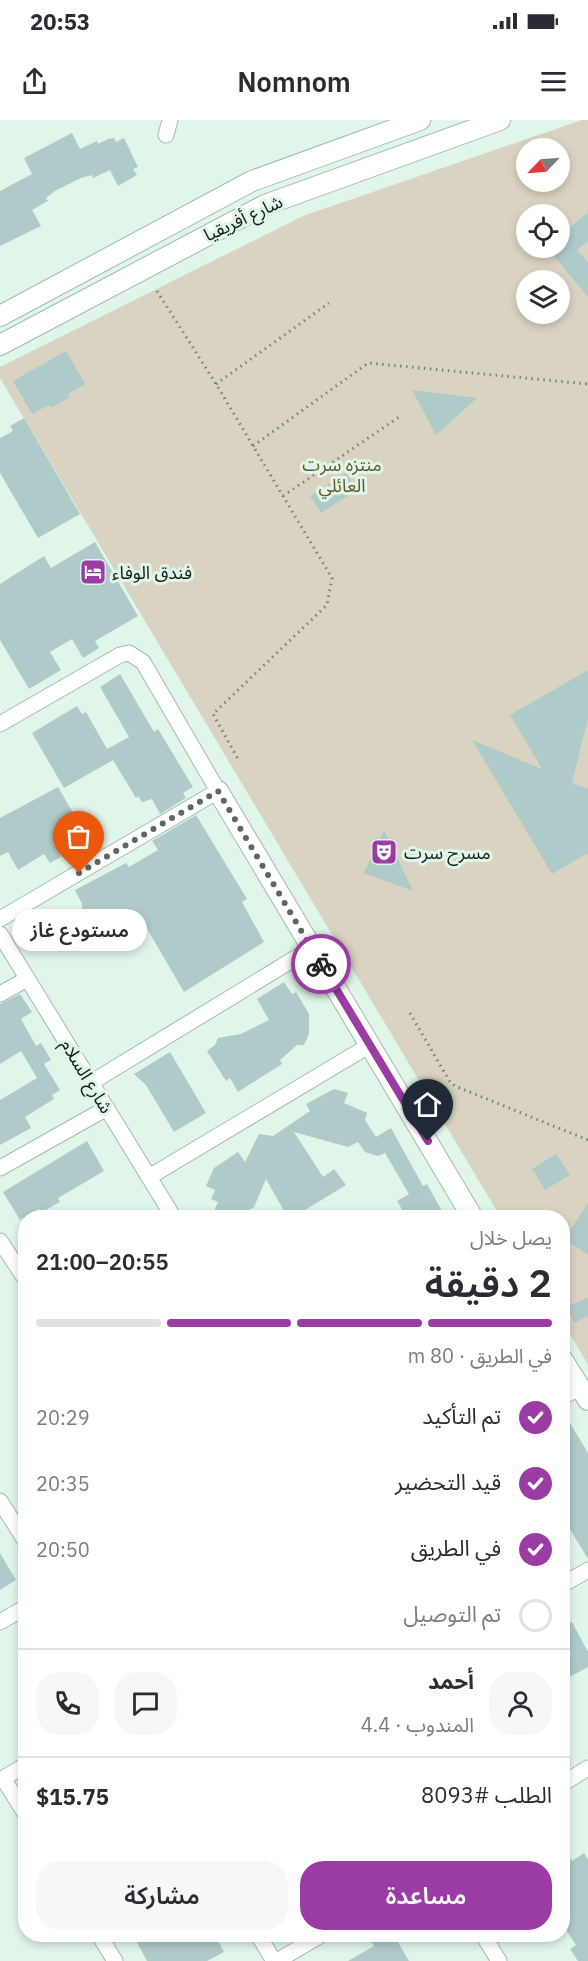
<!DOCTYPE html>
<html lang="ar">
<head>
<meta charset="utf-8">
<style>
  :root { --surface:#fff; --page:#f7f7f7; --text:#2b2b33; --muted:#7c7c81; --line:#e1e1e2; --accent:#9b3ca4 }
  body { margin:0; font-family:"IBM Plex Sans","Noto Sans Arabic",sans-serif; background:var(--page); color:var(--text); direction:rtl; height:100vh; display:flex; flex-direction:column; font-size:22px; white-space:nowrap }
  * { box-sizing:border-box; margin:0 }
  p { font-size:20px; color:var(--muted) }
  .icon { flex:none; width:33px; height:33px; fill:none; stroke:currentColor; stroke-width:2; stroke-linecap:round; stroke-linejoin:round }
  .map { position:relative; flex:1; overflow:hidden; direction:ltr }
  .side { position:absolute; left:18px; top:1090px; width:552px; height:732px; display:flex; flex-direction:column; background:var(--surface); border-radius:24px; box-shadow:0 3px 9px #0003; direction:rtl }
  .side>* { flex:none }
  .needle { width:39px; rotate:245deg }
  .fabs { position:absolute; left:516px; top:18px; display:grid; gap:12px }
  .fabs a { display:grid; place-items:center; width:54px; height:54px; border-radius:50%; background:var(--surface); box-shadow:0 3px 9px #0003; font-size:30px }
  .pin { position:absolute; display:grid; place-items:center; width:51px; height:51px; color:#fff; margin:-62px -26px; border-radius:50% 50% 50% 0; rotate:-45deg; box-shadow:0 0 6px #0007 }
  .pin .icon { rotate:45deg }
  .courier { position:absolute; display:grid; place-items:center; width:60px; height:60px; margin:-30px; border:4px solid #9b3ca4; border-radius:50%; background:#fff; color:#222; box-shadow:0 2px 8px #0007 }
  .bubble { position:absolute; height:42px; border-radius:21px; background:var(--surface); box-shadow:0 3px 9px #0003; font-size:20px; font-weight:600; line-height:42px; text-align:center; direction:rtl }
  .head em { font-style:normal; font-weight:600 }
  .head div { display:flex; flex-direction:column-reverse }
  .head { display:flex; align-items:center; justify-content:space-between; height:102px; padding:0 18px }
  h1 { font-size:39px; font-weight:600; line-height:45px }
  .bar { display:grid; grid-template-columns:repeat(4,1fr); gap:9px 6px; align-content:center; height:72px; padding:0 18px }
  .bar i { height:8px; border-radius:4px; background:var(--line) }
  .bar .active { background:var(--accent) }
  .bar p { grid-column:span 4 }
  .line { display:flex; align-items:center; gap:15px; padding:0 18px; border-top:2px solid var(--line) }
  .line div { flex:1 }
  .round { display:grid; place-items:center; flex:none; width:63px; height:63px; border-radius:24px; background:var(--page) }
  ol { padding:0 18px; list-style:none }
  li { display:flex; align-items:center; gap:18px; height:66px }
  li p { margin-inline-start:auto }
  li .icon { padding:6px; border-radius:50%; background:var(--accent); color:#fff; stroke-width:4 }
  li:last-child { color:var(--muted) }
  li i { width:33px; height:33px; border:3px solid var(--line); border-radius:50% }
  .action { display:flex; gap:12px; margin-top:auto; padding:12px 18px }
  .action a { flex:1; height:69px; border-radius:24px; background:var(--accent); color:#fff; font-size:24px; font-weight:600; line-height:69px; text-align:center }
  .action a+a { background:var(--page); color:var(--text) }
  .status { display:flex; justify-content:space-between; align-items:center; height:42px; padding:0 30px; background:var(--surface); direction:ltr }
  .status svg { height:16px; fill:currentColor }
  header { display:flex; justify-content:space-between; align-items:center; height:78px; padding:0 18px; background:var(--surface); font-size:27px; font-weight:600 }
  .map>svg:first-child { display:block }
  .green { fill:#d9d4c1; fill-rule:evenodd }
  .building { fill:#afcbc9 }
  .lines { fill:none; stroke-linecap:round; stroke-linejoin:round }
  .minor-casing { stroke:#a3b9ac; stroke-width:17 }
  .tertiary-casing { stroke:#a3b9ac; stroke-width:22 }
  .path { stroke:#74837b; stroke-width:3; stroke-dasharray:1.5 4.5; stroke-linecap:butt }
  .minor { stroke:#fff; stroke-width:15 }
  .tertiary { stroke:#fff; stroke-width:20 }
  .done { stroke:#5c6962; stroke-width:6; stroke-dasharray:0 10.8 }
  .route { stroke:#9b3ca4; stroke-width:8 }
  .labels { text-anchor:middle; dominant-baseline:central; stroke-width:6; stroke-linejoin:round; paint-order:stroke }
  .street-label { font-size:18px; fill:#151d19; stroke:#e0f6e9 }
  .park-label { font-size:18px; fill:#645725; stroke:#e0f6e9 }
  .poi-label { font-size:18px; fill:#151d19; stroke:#e0f6e9; text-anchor:start }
</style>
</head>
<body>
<div class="status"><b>20:53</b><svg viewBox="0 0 49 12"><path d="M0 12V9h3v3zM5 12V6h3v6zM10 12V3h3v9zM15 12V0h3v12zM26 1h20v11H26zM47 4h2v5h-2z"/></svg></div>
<header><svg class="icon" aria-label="menu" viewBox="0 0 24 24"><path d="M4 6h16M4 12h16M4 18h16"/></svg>Nomnom<svg class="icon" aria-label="share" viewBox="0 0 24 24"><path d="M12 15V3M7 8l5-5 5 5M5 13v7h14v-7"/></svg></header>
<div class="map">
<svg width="588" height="1841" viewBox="0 0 588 1841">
  <rect width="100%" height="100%" fill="#e0f6e9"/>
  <!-- green -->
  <path class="green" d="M582,0h6v1245l-25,-43 -1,-104h-61l-501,-840v-11l303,-151zM526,28h34v34h-34zM526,94h34v34h-34zM526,160h34v34h-34z"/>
  <!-- building -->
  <path class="building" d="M72,13l8,16 17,-8 1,3 10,-5 6,-1 2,4 8,-4 14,29 -5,2 4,6 -19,11 -8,-16 -17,8 -1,-3 -11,3 -26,13 -9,7 2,3 -16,9 9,16 -41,20v-55l32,-17 -8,-16z
    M588,92v29l-11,9 11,12v35l-41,-49h13v-12z
    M66,231l19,33 -17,10 2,3 -19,11 -2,-3 -17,9 -19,-33z
    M412,270l65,8 -41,37z
    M24,298l56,96 -42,24 -38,-65v-35l13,-7 -3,-5z
    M346,353l11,17 -36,23 -11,-17z
    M95,422l43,74 -43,25 4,7 -16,10 -11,-19 -22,13 11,18 -32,19 -29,-49v-56l44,-28 7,12z
    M588,550v48l-16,65 16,6v64l-36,21 -80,-134 70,29 -32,-54z
    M120,554l34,58 4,-3 35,58 -10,6 3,5 -26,16 -8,-15 -10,3 -4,-6 -2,2 -23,-38 -49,28 -32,-55 45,-27 5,8 4,-2 21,37 22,-12 -29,-50z
    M58,667l22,38 -27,18 8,14 -11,6 -6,-9 -26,16 -10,-18 -8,4v-38z
    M196,695l51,84 -5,3 22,40 -80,50 -45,-77 -35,19 -11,-21 -11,1v-10l-7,-14 51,-27 3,4 29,-17 -6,-9z
    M384,710l29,61 -49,-18z
    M284,862l8,12 4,-2 13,22v20l-5,11h-7l-17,15 2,4 -44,28 -8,-14 -4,3 -19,-30 8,-6 3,-7 23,-4 28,-14 -12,-21z
    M20,874l12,18 -11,7 15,27 5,-3 10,17 -7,4 16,26 -8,5 2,4 -29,18 6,11 -31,17v-45l37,-22 -16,-27 -21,13v-60z
    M170,932l36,61 -32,19 -28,-47 -12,-11z
    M334,969l14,4 -4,10 23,10 -2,7 11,17 15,-9 32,58 4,-2 19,34h-39l-10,-17 12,-7 -24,-41 -7,3 -13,-4 -7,-10 -10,5 -54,-15 29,45 11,-8 12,16 -54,33h-4l-22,-39 -12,28 -19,11h-12l-9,-7 4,-9 -7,-3 4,-9 -9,-4 8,-18 24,-16 7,10 14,-28 14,2 37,-25 -4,-7z
    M87,1021l17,30 -46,27 2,4 -18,10 -3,-3 -19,11 -17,-28z
    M556,1034l14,21 -25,15 -13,-21z
    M588,1083v52l-24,-16z
    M588,1177v19l-14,7 -7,-16z
    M562,1290l26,43v106l-26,-43z
    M0,1433l16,27 -16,10z
    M572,1502l16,30v15l-26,14v-54z
    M562,1725l10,16 12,-8 4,7v101h-10l-8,-12 6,-4 -14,-21z
    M133,1815h82l9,17 -17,9h-60z
    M368,1815h26l15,26h-61l26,-15z"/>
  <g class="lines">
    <defs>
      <path id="minor" d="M166,15l4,-15
        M0,604l120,-69 9,-2 14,9 75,129 -218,128
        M0,814l174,284
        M0,874l27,-15
        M92,962l220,-134
        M0,1048l107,-60
        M149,1057l221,-132
        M0,1121l26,39
        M562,1277l19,-10
        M0,1381l26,41
        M562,1465l26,-15
        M0,1502l26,-15
        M3,1658l23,37
        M0,1660l26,-15
        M562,1664l26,-16
        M99,1815l16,26
        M258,1815l16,26
        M483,1815l16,26
        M277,1841l44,-26"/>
      <path id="tertiary" d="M0,196l252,-135 168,-61
        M0,225l265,-140 235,-85
        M218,671l255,427
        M562,1239l26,41"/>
    </defs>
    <!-- minor casing -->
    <use href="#minor" class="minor-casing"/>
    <!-- tertiary casing -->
    <use href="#tertiary" class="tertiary-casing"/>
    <!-- path -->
    <path class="path" d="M157,171l59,93 116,194 -5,27 -114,109 26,47
      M216,264l113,-81
      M253,326l115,-83 220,21
      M283,376l119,-81
      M410,893l40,69 5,4 133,54"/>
    <!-- minor -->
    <use href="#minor" class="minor"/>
    <!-- tertiary -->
    <use href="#tertiary" class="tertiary"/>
  </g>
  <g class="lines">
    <!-- done -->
    <path class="done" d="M79,753l139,-82 103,173"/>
    <!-- route -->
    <path class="route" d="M321,844l107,177"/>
  </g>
  <!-- icons -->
  <defs>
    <symbol id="hotel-square" viewBox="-11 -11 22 22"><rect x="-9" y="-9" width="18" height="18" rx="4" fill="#9b3ca4" stroke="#e0f6e9"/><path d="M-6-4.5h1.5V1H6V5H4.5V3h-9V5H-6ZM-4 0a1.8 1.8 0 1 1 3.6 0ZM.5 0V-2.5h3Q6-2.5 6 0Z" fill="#fff"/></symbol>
    <symbol id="theatre-square" viewBox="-11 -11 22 22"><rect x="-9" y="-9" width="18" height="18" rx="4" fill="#9b3ca4" stroke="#e0f6e9"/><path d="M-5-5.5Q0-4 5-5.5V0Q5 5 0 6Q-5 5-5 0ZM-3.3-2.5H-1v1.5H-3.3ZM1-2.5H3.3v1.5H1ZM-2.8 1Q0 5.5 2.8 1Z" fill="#fff"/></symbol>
  </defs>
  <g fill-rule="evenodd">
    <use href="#hotel-square" x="78" y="437" width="30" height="30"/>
    <use href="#theatre-square" x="369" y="717" width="30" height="30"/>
  </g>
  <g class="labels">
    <!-- street labels -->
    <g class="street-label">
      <text transform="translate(243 98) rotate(-25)">شارع أفريقيا</text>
      <text transform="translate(87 956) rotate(59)">شارع السلام</text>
    </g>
    <!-- park labels -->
    <g class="park-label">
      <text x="342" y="344">منتزه سرت<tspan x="342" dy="21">العائلي</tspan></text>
    </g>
    <!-- poi labels -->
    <g class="poi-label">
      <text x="112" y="452">فندق الوفاء</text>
      <text x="404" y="732">مسرح سرت</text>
    </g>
  </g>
</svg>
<div class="fabs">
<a><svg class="needle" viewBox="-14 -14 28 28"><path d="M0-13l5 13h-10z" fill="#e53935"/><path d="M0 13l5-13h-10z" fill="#7c7c81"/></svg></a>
<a><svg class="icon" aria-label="locate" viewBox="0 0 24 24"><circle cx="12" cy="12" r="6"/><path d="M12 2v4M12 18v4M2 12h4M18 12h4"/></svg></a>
<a><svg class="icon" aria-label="layers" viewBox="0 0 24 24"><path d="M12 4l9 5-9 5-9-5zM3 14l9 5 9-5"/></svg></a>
</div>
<div class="pin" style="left:79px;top:753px;background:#ea580c"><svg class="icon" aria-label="bag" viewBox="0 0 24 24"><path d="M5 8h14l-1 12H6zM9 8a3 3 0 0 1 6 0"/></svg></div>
<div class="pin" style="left:428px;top:1021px;background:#1f2937"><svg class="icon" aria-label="home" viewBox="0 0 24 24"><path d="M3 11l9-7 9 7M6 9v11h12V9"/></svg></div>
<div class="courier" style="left:321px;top:844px"><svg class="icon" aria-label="bike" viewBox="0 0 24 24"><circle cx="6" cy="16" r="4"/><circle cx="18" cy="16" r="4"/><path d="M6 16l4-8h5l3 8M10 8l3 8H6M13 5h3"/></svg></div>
<div class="bubble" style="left:12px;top:789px;width:135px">مستودع غاز</div>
<section class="side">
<div class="head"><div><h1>2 دقيقة</h1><p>يصل خلال</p></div><em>20:55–21:00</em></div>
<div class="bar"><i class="active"></i><i class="active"></i><i class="active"></i><i></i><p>في الطريق · 80 m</p></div>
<ol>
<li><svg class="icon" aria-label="check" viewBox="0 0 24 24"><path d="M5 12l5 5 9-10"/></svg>تم التأكيد<p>20:29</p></li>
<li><svg class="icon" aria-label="check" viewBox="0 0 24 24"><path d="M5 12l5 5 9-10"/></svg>قيد التحضير<p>20:35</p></li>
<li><svg class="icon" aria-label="check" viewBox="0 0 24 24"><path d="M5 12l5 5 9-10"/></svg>في الطريق<p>20:50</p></li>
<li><i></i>تم التوصيل</li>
</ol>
<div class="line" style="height:108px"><a class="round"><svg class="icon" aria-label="person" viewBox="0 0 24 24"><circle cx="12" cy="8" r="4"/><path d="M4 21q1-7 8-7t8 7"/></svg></a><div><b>أحمد</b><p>المندوب · 4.4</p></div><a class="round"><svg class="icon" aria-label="chat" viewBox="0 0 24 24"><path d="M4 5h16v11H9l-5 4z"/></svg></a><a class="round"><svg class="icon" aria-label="phone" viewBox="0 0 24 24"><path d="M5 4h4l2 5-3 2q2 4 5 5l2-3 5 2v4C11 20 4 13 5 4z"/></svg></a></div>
<div class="line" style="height:78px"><div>الطلب #8093</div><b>$15.75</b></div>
<div class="action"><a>مساعدة</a><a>مشاركة</a></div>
</section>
</div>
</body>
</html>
